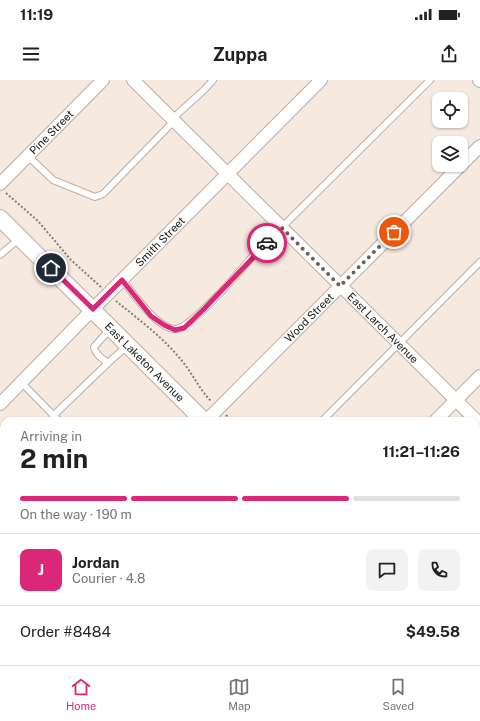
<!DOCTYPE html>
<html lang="en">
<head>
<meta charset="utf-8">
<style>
  :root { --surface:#fff; --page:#f2f2f2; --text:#202124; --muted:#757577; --line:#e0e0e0; --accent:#db2777 }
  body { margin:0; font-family:"Public Sans",sans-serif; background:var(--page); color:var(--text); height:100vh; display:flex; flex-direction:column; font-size:15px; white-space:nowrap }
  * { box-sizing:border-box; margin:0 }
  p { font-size:13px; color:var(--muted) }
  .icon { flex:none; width:22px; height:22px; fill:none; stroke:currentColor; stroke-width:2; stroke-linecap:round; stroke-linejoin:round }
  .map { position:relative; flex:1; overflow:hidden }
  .panel { position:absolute; left:0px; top:337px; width:480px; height:248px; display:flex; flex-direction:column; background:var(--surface); border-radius:12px 12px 0 0; box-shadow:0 1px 3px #0004 }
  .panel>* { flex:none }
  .tools { position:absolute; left:432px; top:12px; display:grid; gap:8px }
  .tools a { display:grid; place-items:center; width:36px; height:36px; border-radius:8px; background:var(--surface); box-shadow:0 1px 3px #0004; font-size:20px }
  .pin { position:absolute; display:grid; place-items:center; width:34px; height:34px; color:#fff; margin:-17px; border:2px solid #fff; border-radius:50%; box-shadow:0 1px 4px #0007 }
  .courier { position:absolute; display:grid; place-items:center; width:40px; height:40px; margin:-20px; border:3px solid #db2777; border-radius:50%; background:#fff; color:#222; box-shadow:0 1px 5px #0007 }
  .overview em { font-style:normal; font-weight:700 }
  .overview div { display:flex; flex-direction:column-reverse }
  .overview { display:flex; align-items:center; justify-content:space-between; height:68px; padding:0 20px }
  h1 { font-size:26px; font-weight:700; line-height:30px }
  .bar { display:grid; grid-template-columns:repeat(4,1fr); gap:6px 4px; align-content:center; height:48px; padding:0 20px }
  .bar i { height:5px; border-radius:3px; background:var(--line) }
  .bar .active { background:var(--accent) }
  .bar p { grid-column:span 4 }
  .line { display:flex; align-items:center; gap:10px; padding:0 20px; border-top:1px solid var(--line) }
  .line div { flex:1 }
  .round { display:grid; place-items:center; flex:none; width:42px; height:42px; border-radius:8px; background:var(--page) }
  .status { display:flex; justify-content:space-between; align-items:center; height:28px; padding:0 20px; background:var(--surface); direction:ltr }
  .status svg { height:11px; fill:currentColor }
  header { display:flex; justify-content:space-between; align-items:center; height:52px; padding:0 20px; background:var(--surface); font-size:18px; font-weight:700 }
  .tab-bar { display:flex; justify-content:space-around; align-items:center; height:56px; border-top:1px solid var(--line); background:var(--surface); font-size:11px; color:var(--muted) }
  .tab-bar a { display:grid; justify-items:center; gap:2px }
  .tab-bar .active { color:var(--accent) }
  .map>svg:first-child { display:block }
  .building { fill:#eabd9c; stroke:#a49890 }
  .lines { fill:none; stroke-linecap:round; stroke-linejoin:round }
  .lane-casing { stroke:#baaea6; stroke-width:8 }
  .street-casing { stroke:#baaea6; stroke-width:14 }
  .secondary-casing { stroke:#baaea6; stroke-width:18 }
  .path { stroke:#837b76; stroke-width:2; stroke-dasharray:2 2; stroke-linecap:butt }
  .lane { stroke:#fff; stroke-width:6 }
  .street { stroke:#fff; stroke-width:12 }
  .secondary { stroke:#fff; stroke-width:16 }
  .done { stroke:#67605b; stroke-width:4; stroke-dasharray:0 7.2 }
  .route { stroke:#db2777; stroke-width:5 }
  .labels { text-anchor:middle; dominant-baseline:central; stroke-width:3; stroke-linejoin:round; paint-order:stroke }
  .street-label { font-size:11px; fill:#1b1714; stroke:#f5e9e0 }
</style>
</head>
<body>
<div class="status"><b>11:19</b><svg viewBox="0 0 49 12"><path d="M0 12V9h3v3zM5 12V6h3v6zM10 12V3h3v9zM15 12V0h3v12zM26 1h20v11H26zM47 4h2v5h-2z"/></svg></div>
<header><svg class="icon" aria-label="menu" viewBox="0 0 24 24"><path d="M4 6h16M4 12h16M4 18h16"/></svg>Zuppa<svg class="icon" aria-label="share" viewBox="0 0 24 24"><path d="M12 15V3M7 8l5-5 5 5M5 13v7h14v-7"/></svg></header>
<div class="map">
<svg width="480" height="585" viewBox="0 0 480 585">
  <rect width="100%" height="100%" fill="#f5e9e0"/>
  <!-- building -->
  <path class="building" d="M131,581h9l4,4h-17z
    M148,581h13l-3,4h-6z"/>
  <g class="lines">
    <defs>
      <path id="lane" d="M172,39l32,-29 9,-10
        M28,76l25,24 42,17 8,-3 71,-73
        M0,175l20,-17
        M122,200c12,14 34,47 52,49 15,2 67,-59 78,-72l178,-177
        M110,249l-16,18c1,6 9,14 15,15l18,-16
        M22,303l37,38
        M53,336l56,-54
        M322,341l158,-159
        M476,413l4,-4
        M0,433l4,-4
        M76,585l4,-4
        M305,585l4,-4"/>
      <g id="street">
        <path id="s1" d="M133,0l347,344"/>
        <path d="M479,0l1,1"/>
        <path id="s2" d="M0,104l103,-104"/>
        <path id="s3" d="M0,324l93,-95 228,-229"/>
        <path id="s4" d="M206,341l274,-275"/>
        <path d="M435,341l45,-45"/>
        <path d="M476,531l4,-5"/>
        <path d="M0,547l4,-4"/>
        <path d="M191,585l4,-4"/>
        <path d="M421,585l4,-4"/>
      </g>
      <g id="secondary">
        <path id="s5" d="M0,138l204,203"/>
        <path d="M448,581l4,4"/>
      </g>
    </defs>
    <!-- lane casing -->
    <use href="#lane" class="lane-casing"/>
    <!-- street casing -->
    <use href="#street" class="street-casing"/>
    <!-- secondary casing -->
    <use href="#secondary" class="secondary-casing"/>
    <!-- path -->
    <path class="path" d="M6,113l32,28 33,39 30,27
      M116,221c22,18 48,37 66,60 11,13 17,28 29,40
      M226,335l6,6
      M476,578l4,5"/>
    <!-- lane -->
    <use href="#lane" class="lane"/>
    <!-- street -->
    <use href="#street" class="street"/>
    <!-- secondary -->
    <use href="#secondary" class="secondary"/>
  </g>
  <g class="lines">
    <!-- done -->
    <path class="done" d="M267,163l15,-15 58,58 54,-54"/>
    <!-- route -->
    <path class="route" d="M51,188l42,41 29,-29 29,36 13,9 11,5 9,-2 19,-18 64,-67"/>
  </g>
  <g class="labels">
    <!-- street labels -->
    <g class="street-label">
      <text stroke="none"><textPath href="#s2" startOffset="73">Pine Street</textPath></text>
      <text stroke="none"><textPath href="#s3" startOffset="228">Smith Street</textPath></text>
      <text stroke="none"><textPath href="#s4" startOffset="146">Wood Street</textPath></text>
      <text stroke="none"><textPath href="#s1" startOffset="352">East Larch Avenue</textPath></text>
      <text stroke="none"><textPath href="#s5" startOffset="204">East Laketon Avenue</textPath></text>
    </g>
  </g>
</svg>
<div class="tools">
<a><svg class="icon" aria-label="locate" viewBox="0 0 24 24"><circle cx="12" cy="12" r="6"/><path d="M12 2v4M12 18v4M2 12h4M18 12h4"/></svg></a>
<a><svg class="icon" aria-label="layers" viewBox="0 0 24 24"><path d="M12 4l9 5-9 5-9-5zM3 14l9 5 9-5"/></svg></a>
</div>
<div class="pin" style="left:394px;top:152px;background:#ea580c"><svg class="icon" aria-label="bag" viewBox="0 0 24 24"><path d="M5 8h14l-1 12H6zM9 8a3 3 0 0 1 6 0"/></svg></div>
<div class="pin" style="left:51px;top:188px;background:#1f2937"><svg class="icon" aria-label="home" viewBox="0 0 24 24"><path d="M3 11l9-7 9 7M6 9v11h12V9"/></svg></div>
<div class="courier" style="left:267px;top:163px"><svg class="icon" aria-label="car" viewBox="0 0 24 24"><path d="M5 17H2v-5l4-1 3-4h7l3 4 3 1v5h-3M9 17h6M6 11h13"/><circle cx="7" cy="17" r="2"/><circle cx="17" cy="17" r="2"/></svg></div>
<section class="panel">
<div class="overview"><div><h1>2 min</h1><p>Arriving in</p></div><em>11:21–11:26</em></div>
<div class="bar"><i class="active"></i><i class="active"></i><i class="active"></i><i></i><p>On the way · 190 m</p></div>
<div class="line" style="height:72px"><b class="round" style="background:var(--accent);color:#fff">J</b><div><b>Jordan</b><p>Courier · 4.8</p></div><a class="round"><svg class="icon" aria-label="chat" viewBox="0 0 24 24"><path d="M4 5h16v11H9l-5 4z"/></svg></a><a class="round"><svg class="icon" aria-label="phone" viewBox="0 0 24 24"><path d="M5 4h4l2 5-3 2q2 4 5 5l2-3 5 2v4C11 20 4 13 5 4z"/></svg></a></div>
<div class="line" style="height:52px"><div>Order #8484</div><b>$49.58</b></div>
</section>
</div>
<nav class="tab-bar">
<a class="active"><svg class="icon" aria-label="home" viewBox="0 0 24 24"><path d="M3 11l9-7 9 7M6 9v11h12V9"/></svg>Home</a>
<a><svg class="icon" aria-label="map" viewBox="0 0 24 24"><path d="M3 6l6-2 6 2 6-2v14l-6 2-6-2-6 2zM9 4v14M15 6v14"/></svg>Map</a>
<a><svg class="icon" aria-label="saved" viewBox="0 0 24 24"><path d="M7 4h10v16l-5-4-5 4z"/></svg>Saved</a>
</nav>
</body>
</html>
